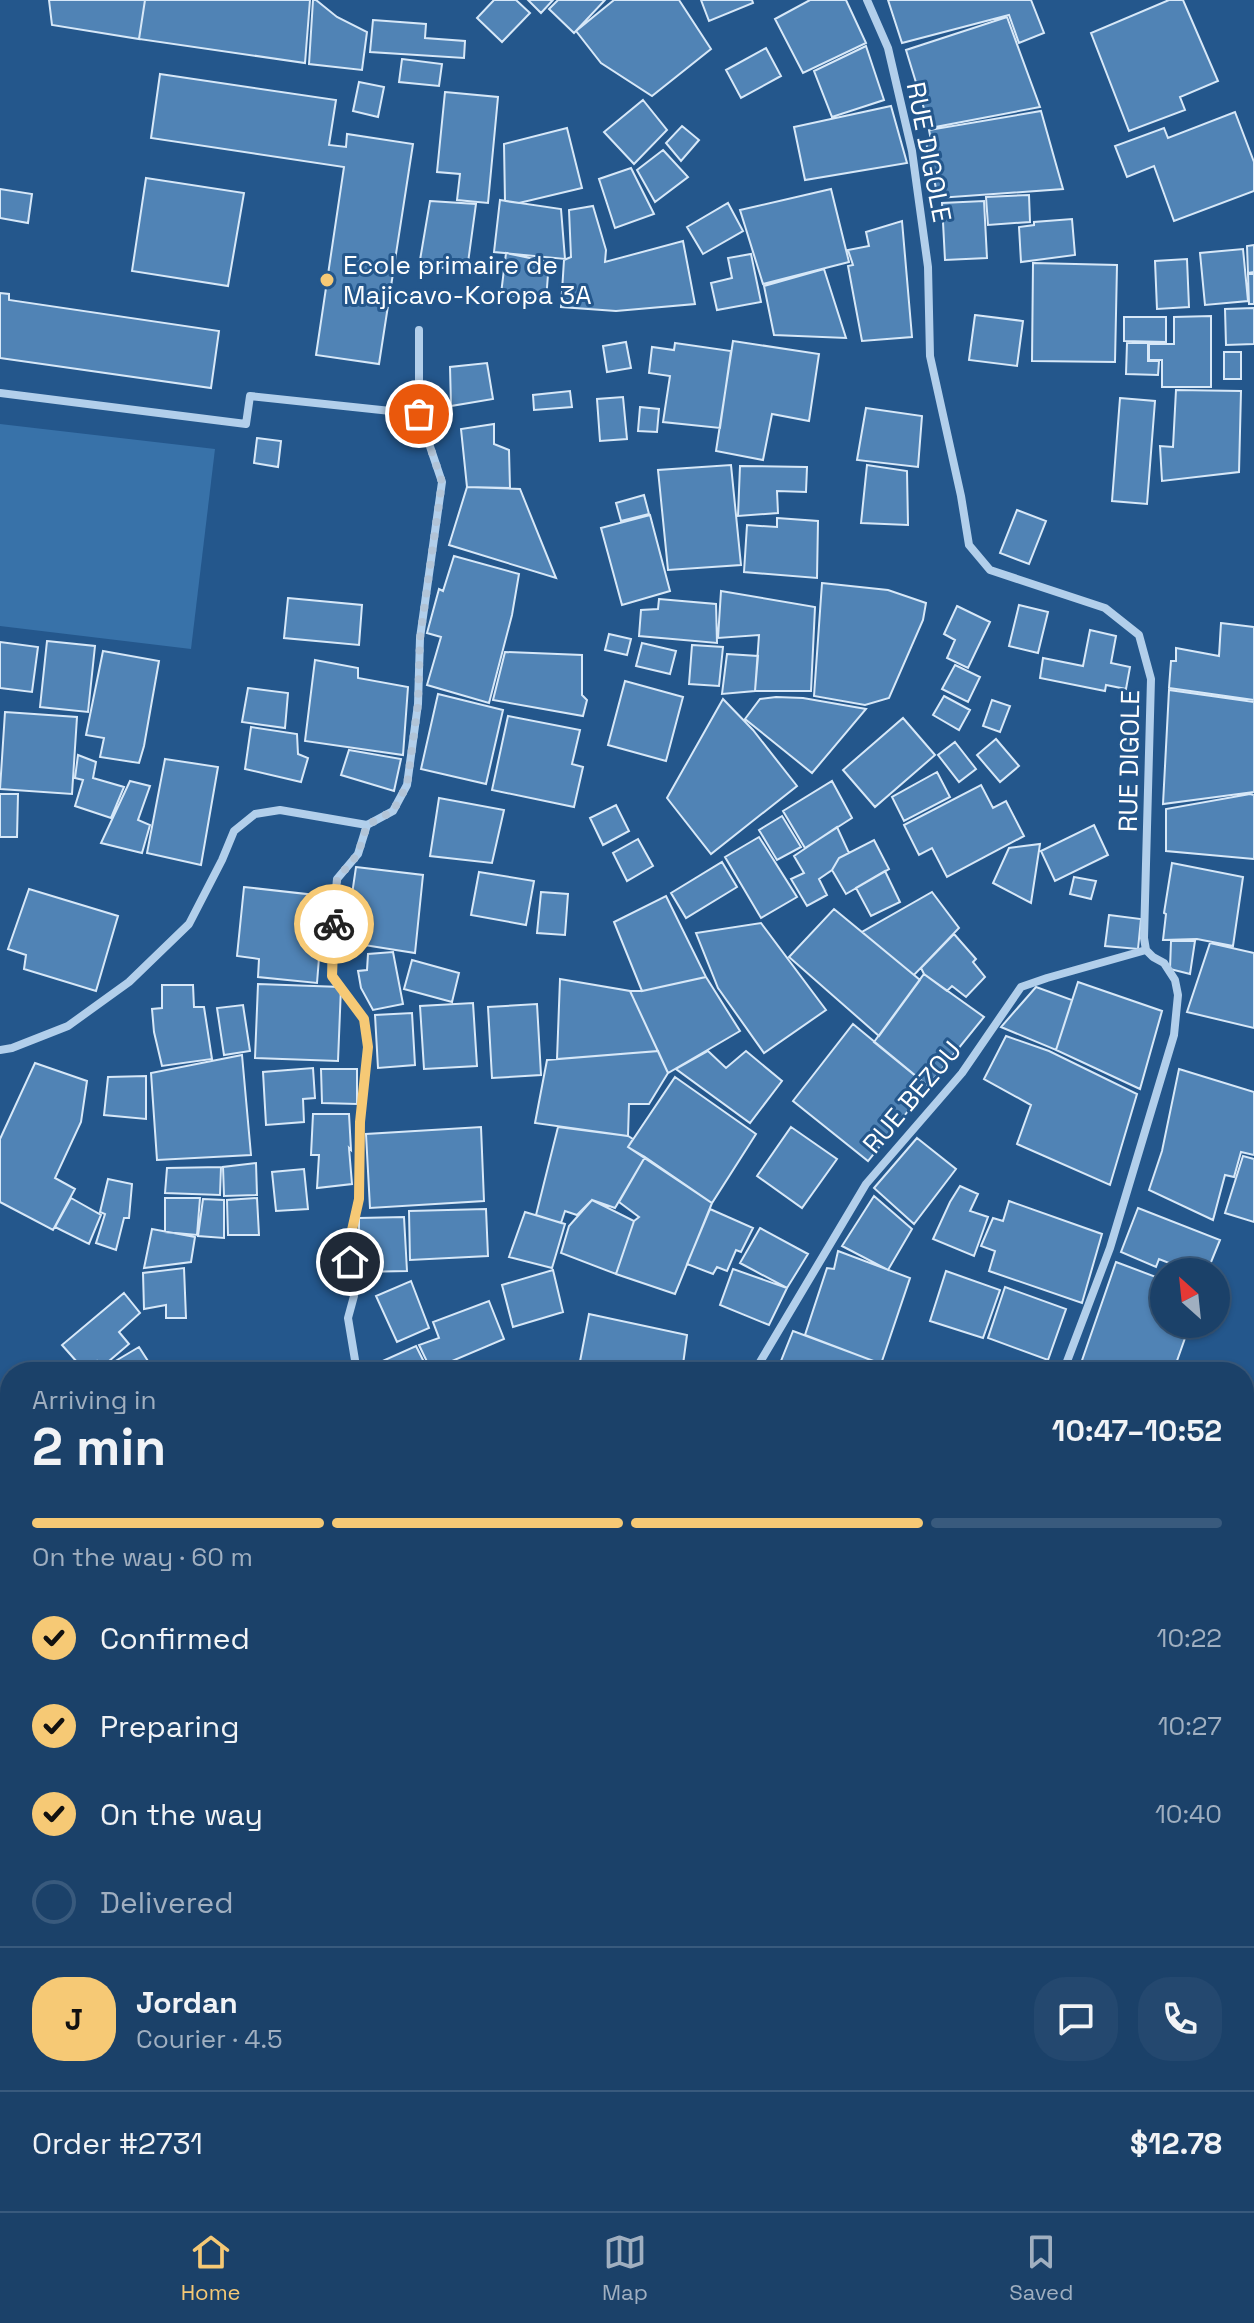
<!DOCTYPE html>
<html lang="en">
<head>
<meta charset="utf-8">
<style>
  :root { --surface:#1b4169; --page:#24486f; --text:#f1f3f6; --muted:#a0afc0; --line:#395a7d; --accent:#f6c975 }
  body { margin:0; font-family:"Space Grotesk",sans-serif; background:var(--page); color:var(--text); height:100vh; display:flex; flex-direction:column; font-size:30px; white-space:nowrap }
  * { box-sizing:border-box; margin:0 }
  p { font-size:26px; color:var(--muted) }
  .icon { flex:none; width:44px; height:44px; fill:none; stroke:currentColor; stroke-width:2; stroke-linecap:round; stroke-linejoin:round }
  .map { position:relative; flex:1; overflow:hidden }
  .details { position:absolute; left:0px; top:1362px; width:1254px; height:850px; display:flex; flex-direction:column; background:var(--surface); border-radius:32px 32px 0 0; box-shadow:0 2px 6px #0004,0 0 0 2px var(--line) }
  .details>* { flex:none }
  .needle { width:52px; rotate:333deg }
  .controls { position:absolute; left:1150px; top:1258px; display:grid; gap:16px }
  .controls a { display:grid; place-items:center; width:80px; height:80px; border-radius:50%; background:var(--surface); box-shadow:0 2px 6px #0004,0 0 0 2px var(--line); font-size:40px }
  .pin { position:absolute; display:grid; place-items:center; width:68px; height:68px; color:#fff; margin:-34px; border:4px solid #fff; border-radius:50%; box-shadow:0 2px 8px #0007 }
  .courier { position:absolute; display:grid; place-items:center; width:80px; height:80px; margin:-40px; border:6px solid #f6c975; border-radius:50%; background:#fff; color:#222; box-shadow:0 2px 10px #0007 }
  .head em { font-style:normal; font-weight:600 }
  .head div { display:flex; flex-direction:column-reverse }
  .head { display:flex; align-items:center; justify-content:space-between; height:136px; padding:0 32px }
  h1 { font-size:52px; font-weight:600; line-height:60px }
  .bar { display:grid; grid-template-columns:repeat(4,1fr); gap:12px 8px; align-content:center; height:96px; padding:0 32px }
  .bar i { height:10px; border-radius:6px; background:var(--line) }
  .bar .active { background:var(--accent) }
  .bar p { grid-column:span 4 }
  .line { display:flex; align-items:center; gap:20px; padding:0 32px; border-top:2px solid var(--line) }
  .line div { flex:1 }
  .round { display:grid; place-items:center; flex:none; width:84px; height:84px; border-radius:32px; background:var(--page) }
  ol { padding:0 32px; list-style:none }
  li { display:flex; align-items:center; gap:24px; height:88px }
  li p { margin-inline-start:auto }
  li .icon { padding:8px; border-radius:50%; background:var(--accent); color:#111; stroke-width:4 }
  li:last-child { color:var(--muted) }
  li i { width:44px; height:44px; border:4px solid var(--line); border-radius:50% }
  .tab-bar { display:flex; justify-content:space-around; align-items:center; height:112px; border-top:2px solid var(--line); background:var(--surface); font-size:22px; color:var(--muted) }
  .tab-bar a { display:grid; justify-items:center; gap:4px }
  .tab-bar .active { color:var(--accent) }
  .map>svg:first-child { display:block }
  .green { fill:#3872a9 }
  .building { fill:#5083b5; stroke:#d7e8f8; stroke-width:2 }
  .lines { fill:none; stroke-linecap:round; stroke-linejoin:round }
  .service { stroke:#b2cfeb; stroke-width:6 }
  .minor { stroke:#b2cfeb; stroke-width:8 }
  .done { stroke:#b2c4d7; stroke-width:8; stroke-dasharray:0 14.4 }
  .route { stroke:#f6c975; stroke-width:10 }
  .poi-dot { fill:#f6c975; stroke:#24578c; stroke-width:3 }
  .labels { text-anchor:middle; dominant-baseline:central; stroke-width:6; stroke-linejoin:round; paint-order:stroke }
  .street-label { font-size:26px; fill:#fff; stroke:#24578c }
  .poi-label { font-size:26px; fill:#fff; stroke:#24578c; text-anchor:start }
</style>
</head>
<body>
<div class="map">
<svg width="1254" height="2211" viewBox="0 0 1254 2211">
  <rect width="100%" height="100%" fill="#24578c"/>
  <!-- green -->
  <path class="green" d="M0,424l215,25 -24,200 -191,-23z"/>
  <!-- building -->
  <path class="building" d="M49,0h96l-6,39 -87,-14z
    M145,0h165l-5,63 -166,-24z
    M313,0h3l21,17 30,15 -5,38 -53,-6z
    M494,0h22l14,13 -28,29 -25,-24z
    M528,0h25l-12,13z
    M558,0h47l-31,33 -25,-24z
    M614,0h65l32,49 -59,47 -51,-33 -25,-32z
    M701,0h51l1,3 -44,18z
    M810,0h36l20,43 -63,30 -28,-54z
    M888,0h143l13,33 -25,10 -10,-28 -107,28z
    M1169,0h14l35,81 -38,16 5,13 -56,21 -38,-98z
    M1007,17l33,90 -110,21 -24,-78z
    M373,20l53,4 -1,14 40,3 -1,17 -94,-6z
    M866,46l18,54 -52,17 -18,-46z
    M766,48l15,28 -40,22 -15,-28z
    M402,59l40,5 -3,22 -40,-4z
    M160,74l176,26 -7,45 17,2 1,-13 66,10 -34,220 -63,-9 28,-188 -193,-29z
    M359,82l25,5 -6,30 -25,-6z
    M445,92l53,5 -10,106 -31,-3 3,-26 -23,-2z
    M643,100l24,30 -33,34 -30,-32z
    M891,106l16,57 -102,17 -11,-53z
    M1041,111l22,78 -125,9 -12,-56 5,-2 -2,-10z
    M1235,112l19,50v29l-80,30 -20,-55 -27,11 -12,-31 49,-18 4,10z
    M682,126l17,14 -18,21 -15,-18z
    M567,128l15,60 -63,15 -14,-2 -1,-57z
    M663,150l25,27 -33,25 -18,-32z
    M631,168l23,46 -39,14 -16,-49z
    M146,178l98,15 -16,93 -96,-15z
    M0,189l32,5 -4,29 -28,-5z
    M831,189l18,73 -86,22 -23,-74z
    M1029,195l1,27 -42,3 -2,-28z
    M500,200l61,9 4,50 -71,-7z
    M430,201l46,3 -9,66 -48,-4z
    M984,201l3,57 -42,2 -3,-57z
    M728,203l15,28 -40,23 -16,-27z
    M593,206l13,44 -1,12 78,-21 12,63 -79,7 -55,-4 3,-47 7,-3 -2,-47z
    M1072,219l3,36 -54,7 -2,-35 15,-2v-3z
    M902,221l10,116 -50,4 -14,-75 5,-1 -5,-15 21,-4 -3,-14z
    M1254,245v27l-6,1 -1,-27z
    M1243,249l5,52 -43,4 -5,-52z
    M506,253l43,9 -3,38 -45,-6z
    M751,254l10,48 -44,8 -6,-27 21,-5 -4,-20z
    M1187,259l2,48 -32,2 -2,-48z
    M1033,263l84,2 -2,97 -83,-1z
    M824,269l22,69 -72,-3 -10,-49z
    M1248,274h6v30h-5z
    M0,293l9,1v6l210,31 -8,57 -211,-30z
    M1254,308v36l-28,1 -1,-36z
    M975,315l48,6 -6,45 -48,-6z
    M1211,316v71h-49v-27h-13v-16h25v-27z
    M1124,317h42v25l-42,-1z
    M733,341l86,13 -10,67 -37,-7 -9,46 -47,-9z
    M626,342l5,26 -24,4 -4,-26z
    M675,343l56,8 -11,77 -57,-6 7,-46 -21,-3 3,-26 22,3z
    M1127,343h21v18h11l-1,14 -32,-1z
    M1224,352h17v27h-17z
    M487,363l6,36 -42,7 -1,-39z
    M1176,390l65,1 -2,81 -77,9 -2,-35 13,1z
    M570,391l2,16 -38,3 -1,-15z
    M623,397l4,42 -27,2 -3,-42z
    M1120,398l35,3 -8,103 -35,-3z
    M640,407l19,2 -2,23 -19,-1z
    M866,408l56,8 -4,51 -61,-7z
    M494,424v20l15,6 1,38 -43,-1 -6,-58z
    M257,438l24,3 -3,26 -24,-4z
    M731,465l10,100 -73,5 -10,-100z
    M867,465l40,6 1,54 -47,-2z
    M740,466l67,1 -1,25 -29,-1 1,22 -40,3z
    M467,487l53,2 36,89 -107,-33z
    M644,495l5,19 -28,7 -5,-18z
    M1017,510l29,11 -17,43 -29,-11z
    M650,515l20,76 -48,14 -21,-77z
    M777,518l41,3 -1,57 -73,-6 3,-47 30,2z
    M454,556l65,18 -7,41 -23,88 -62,-18 14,-48 -14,-4 12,-44 4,2z
    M822,583l66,7 38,13 -3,17 -34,78 -24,7 -51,-9z
    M721,591l94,16 -4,84h-56l4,-56 -41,3z
    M288,598l74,7 -3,40 -75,-7z
    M659,599l57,5 1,39 -78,-7 2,-26 17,-1z
    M1019,605l29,7 -10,41 -29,-7z
    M957,606l33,16 -22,46 -21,-10 8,-18 -11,-6z
    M1221,623l33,4v73l-85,-12 2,-27h5v-13l43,8z
    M1090,630l26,6 -5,27 19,4 -4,22 -20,-4 -1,6 -65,-13 3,-20 40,8z
    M609,634l22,5 -4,16 -22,-5z
    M47,641l48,5 -7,66 -48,-5z
    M0,642l38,5 -6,45 -32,-4z
    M642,643l34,8 -6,23 -34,-8z
    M692,645l31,2 -4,39 -30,-2z
    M103,651l56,10 -15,85 -5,17 -39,-6 4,-19 -18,-3z
    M505,652l77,3v40l5,5 -4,16 -90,-16z
    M727,654l31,2 -3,35 -33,3z
    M315,660l43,8v10l50,9 -5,68 -98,-14z
    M955,665l25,12 -12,25 -26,-13z
    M625,681l58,16 -17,64 -58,-16z
    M248,688l40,5 -3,35 -43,-6z
    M1169,690l85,12v90l-91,12z
    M438,694l65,16 -17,74 -65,-15z
    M944,696l26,14 -11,20 -26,-15z
    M776,697l27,1 63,11 -54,64 -67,-54 15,-20z
    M723,699l30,31 44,56 -86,68 -44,-56z
    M992,700l18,6 -10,26 -17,-6z
    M5,712l72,5 -5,77 -72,-5z
    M508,716l72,14 -8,34 11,3 -9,40 -82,-17z
    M903,718l32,37 -60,52 -32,-37z
    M251,727l46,7 1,20 10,4 -7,24 -56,-13z
    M996,739l23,27 -19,16 -23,-27z
    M955,742l21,27 -17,13 -21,-27z
    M349,750l52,9 -7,32 -53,-16z
    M78,755l18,7 -3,16 31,9 -13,31 -36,-12 8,-26 -8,-2z
    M165,759l53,8 -17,98 -54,-12z
    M937,772l13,25 -46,24 -12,-24z
    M130,781l20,5 -12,34 12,5 -8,28 -41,-10z
    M832,781l20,37 -47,30 -22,-37z
    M981,785l12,23 13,-7 18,35 -77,41 -15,-29 -13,7 -15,-30z
    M0,794h18l-1,43h-17z
    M1250,794l4,1v64l-88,-8v-42z
    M439,798l65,12 -12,53 -62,-7z
    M616,805l13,26 -26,14 -13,-27z
    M782,816l19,31 -24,13 -18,-30z
    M1094,825l14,30 -53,26 -14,-30z
    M837,827l12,26 -10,5 -7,12 -13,9 8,16 -20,11 -16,-27 13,-6 -10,-17z
    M759,837l38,60 -36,21 -36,-61z
    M638,839l15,27 -26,15 -14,-28z
    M874,840l15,29 -43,25 -14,-24 7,-12z
    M1040,844l-9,59 -38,-20 16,-35z
    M722,862l15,25 -51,31 -15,-25z
    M1172,863l71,14 -10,69 -36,-7 -34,1 3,-26 -2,-1z
    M356,867l67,8 -8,78 -70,-11z
    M885,871l15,31 -29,14 -15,-28z
    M479,872l55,9 -8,44 -55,-10z
    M1074,877l22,4 -5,18 -21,-5z
    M244,887l80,9 -7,87 -59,-6 1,-18 -22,-3z
    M29,889l89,27 -22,75 -72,-22 2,-14 -18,-6z
    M541,892l27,2 -3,41 -28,-2z
    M932,892l27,36 -45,47 -52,-43z
    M666,896l40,81 -64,14 -28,-69z
    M834,909l86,71 -41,56 -90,-79z
    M1109,915l32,4 -3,30 -33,-3z
    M761,923l65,87 -62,43 -46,-65 -22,-55z
    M954,934l22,25 -3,3 12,15 -19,20 -14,-11 -5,5 -23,-17 -3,-6z
    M1171,941h24l-5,33 -20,-5z
    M1210,943l44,10v75l-67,-16z
    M393,952l10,52 -30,6 -12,-22 -3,-17 9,-1 1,-16z
    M412,960l47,13 -7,29 -48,-13z
    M924,974l60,43 -56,69 -54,-44z
    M706,977l34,54 -72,42 -38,-82h12z
    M560,979l70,12 28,60 -101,8z
    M1078,982l84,29 -22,78 -84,-39z
    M258,984l83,3 -3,74 -83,-3z
    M162,985h31l1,22h10l8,52 -50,7 -8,-34 -2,-23 10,-1z
    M1036,987l36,13 -16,50 -55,-23z
    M473,1003l4,63 -53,3 -4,-63z
    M537,1004l4,71 -49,3 -4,-71z
    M243,1005l7,46 -26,4 -7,-47z
    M412,1013l3,52 -37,3 -3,-53z
    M853,1024l75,62 -60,75 -75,-60z
    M1006,1036l43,15 88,43 -27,91 -93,-41 14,-39 -47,-26z
    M658,1051l10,22 -19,31h-20l-1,32 -93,-13 12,-63z
    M708,1051l18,17 20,-17 36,30 -32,42 -74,-54z
    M242,1055l9,100 -94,5 -6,-87z
    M35,1063l52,18 -6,41 -26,56 20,11 -22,41 -53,-28v-63z
    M313,1068l2,30 -12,1 1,23 -38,3 -3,-53z
    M321,1069h36v35l-35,-1z
    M1179,1069l75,23v63l-13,-3 -7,25 -9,-2 -12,45 -64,-30 13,-39z
    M146,1076v43l-42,-4 4,-38z
    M675,1077l81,57 -44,69 -84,-56z
    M313,1114h36l2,36 -2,-2 3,36 -35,4 2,-33h-8z
    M481,1127l3,74 -114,7 -4,-74z
    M558,1127l70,9 5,3 -5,8 17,10 -30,51 -23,-8 -15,15 -12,-4 -4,12 -25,-8z
    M791,1127l46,32 -35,49 -45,-32z
    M917,1138l39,31 -42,55 -40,-36z
    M1243,1156l11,3v63l-29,-9z
    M645,1157l67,46 -37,91 -59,-20 18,-53 5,-4 -20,-15z
    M256,1163l1,32 -33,1 -1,-29z
    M221,1167l-1,28 -55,-2 2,-25z
    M304,1169l4,40 -32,2 -4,-39z
    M108,1179l24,5 -3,34h-5l-8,32 -20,-7 9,-29 -5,-2z
    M960,1186l18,8 -8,17 18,6 -14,39 -41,-17 17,-37z
    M874,1196l38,33 -24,41 -46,-24z
    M71,1198l30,17 -12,29 -34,-17z
    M165,1198h35l-3,37 -32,-3z
    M257,1198l2,37h-31l-1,-35z
    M203,1199l21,1v38l-26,-2z
    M592,1200l42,21 -18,53 -55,-21 8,-27z
    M1009,1201l93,33 -20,69 -93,-32 6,-20 -14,-5 12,-28 10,3z
    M1138,1208l82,32 -13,32h-15l-33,-13 -3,8 -35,-15z
    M486,1209l2,47 -78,4 -1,-49z
    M710,1209l43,19 -12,24 -5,-2 -9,21 -10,-4 -4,7 -26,-10z
    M525,1212l40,12 -13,44 -43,-11z
    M404,1217l3,54 -48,1v-54z
    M760,1228l48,26 -21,34 -47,-25z
    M152,1229l43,8 -4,25 -47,6z
    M838,1251l72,27 -29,86 -76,-29 22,-67 7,1z
    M1116,1262l40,15 -1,3 9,3v41h26l-17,48h-95z
    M184,1268l2,50h-20v-13l-22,4 -1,-36z
    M733,1269l54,19 -18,37 -49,-20z
    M553,1270l10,42 -50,15 -11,-42z
    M946,1271l54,19 -17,48 -53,-17z
    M411,1281l18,47 -32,14 -21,-46z
    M1005,1287l61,22 -18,51 -60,-22z
    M124,1293l16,20 -21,19 10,12 -27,23 -5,-6 -12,10 -23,-26z
    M489,1301l15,38 -73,31 -12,-25 20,-7 -6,-16z
    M589,1314l98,21 -5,37h-104z
    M793,1331l97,36 -2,5h-78l-29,-11z
    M416,1346l13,26h-48l-3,-9z
    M139,1347l16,25h-51l-2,-3z
    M10,1395v84l-10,-16v-61z
    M0,1517l10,19v30l-10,5z
    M0,1639l10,21v49l-10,5z
    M1244,1672l10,5v65l-10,-5z
    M10,1709v49l-10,-20v-24z
    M0,1738l10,20v43l-10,4z
    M1244,1744l10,5v48l-10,17z
    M10,1850v86l-10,-6v-62z
    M1254,1941v34l-10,-3v-6z
    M1250,2027l4,2v37l-10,-4v-23z
    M1244,2093l10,5v22l-3,7 -7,-3z
    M10,2138v64h27l-6,9h-17l-11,-8 -3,5v-56z
    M43,2202h23l-5,7 3,2h-28z
    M67,2202h87l-7,9h-69z
    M272,2202h35l19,9h-59z
    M329,2202h59l-1,9h-59z
    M608,2202h82l-5,9h-80z
    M735,2202h74v9h-78z
    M1004,2202h77l-2,9h-20z"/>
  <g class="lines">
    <!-- service -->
    <path class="service" d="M830,2202l1,9"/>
    <!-- minor -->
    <path class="minor" d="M867,0l21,48 24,103 16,116 2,89 31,140 8,49 21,25 115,38 34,27 12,44 -7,259 2,12 7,7 11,6 11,17 3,15 -4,40 -64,213 -47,124
      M0,393l246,31 4,-28 169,18
      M367,825l26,-14 14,-26 11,-81 2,-66 22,-156 -23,-68v-84
      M0,1050l12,-2 56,-22 61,-44 60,-58 33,-64 12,-29 21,-17 25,-4 87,15
      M357,1372l-9,-54 6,-22 -4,-34 2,-32 7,-31 1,-77 8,-75 -4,-28 -32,-43 -1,-33 6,-64 21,-25 9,-29
      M754,1372l112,-188 96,-111 59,-86 26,-9 99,-28
      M710,2211l6,-9"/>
  </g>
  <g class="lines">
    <!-- done -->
    <path class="done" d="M334,924l3,-45 21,-25 9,-29 26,-14 14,-26 11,-81 2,-66 22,-156 -23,-68"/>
    <!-- route -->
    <path class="route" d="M334,924l-2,52 32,43 4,28 -8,75 -1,77 -7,31 -2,32"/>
  </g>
  <!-- markers -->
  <circle class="poi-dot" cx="327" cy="280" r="8"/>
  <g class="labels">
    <!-- street labels -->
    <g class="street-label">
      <text transform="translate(929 152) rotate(79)">RUE DIGOLE</text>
      <text transform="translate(1129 761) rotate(-89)">RUE DIGOLE</text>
      <text transform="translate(912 1097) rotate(-50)">RUE BEZOU</text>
    </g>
    <!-- poi labels -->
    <g class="poi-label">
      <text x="343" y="265">Ecole primaire de<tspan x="343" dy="30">Majicavo-Koropa 3A</tspan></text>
    </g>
  </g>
</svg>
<div class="controls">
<a><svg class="needle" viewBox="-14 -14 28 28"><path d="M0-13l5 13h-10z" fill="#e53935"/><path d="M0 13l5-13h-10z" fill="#a0afc0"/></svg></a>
</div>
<div class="pin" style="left:419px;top:414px;background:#ea580c"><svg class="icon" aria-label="bag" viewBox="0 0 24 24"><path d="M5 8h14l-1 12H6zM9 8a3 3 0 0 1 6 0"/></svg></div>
<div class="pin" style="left:350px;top:1262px;background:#1f2937"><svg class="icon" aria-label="home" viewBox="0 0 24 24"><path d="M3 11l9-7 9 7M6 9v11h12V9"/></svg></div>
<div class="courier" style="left:334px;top:924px"><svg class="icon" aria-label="bike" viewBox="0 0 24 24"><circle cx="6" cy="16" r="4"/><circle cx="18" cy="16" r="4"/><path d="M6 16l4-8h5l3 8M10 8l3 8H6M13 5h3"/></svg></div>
<section class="details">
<div class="head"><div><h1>2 min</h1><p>Arriving in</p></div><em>10:47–10:52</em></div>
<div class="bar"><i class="active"></i><i class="active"></i><i class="active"></i><i></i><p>On the way · 60 m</p></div>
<ol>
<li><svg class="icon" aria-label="check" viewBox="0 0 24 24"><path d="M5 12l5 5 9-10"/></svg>Confirmed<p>10:22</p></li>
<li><svg class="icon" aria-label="check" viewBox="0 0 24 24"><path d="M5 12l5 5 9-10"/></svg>Preparing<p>10:27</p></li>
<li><svg class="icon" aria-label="check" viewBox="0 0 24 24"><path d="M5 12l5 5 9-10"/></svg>On the way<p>10:40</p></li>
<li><i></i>Delivered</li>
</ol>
<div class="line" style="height:144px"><b class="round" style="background:var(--accent);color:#111">J</b><div><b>Jordan</b><p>Courier · 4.5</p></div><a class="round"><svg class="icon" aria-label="chat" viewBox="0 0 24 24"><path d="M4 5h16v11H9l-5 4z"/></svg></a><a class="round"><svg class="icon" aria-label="phone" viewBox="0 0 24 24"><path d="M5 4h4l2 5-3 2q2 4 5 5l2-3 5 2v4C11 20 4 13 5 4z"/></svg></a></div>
<div class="line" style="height:104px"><div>Order #2731</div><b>$12.78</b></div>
</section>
</div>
<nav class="tab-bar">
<a class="active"><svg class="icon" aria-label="home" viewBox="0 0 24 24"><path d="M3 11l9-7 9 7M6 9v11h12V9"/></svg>Home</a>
<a><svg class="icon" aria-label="map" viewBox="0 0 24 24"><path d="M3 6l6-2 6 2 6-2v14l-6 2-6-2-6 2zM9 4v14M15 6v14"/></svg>Map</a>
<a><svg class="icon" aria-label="saved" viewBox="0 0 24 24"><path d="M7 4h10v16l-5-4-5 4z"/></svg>Saved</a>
</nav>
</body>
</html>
